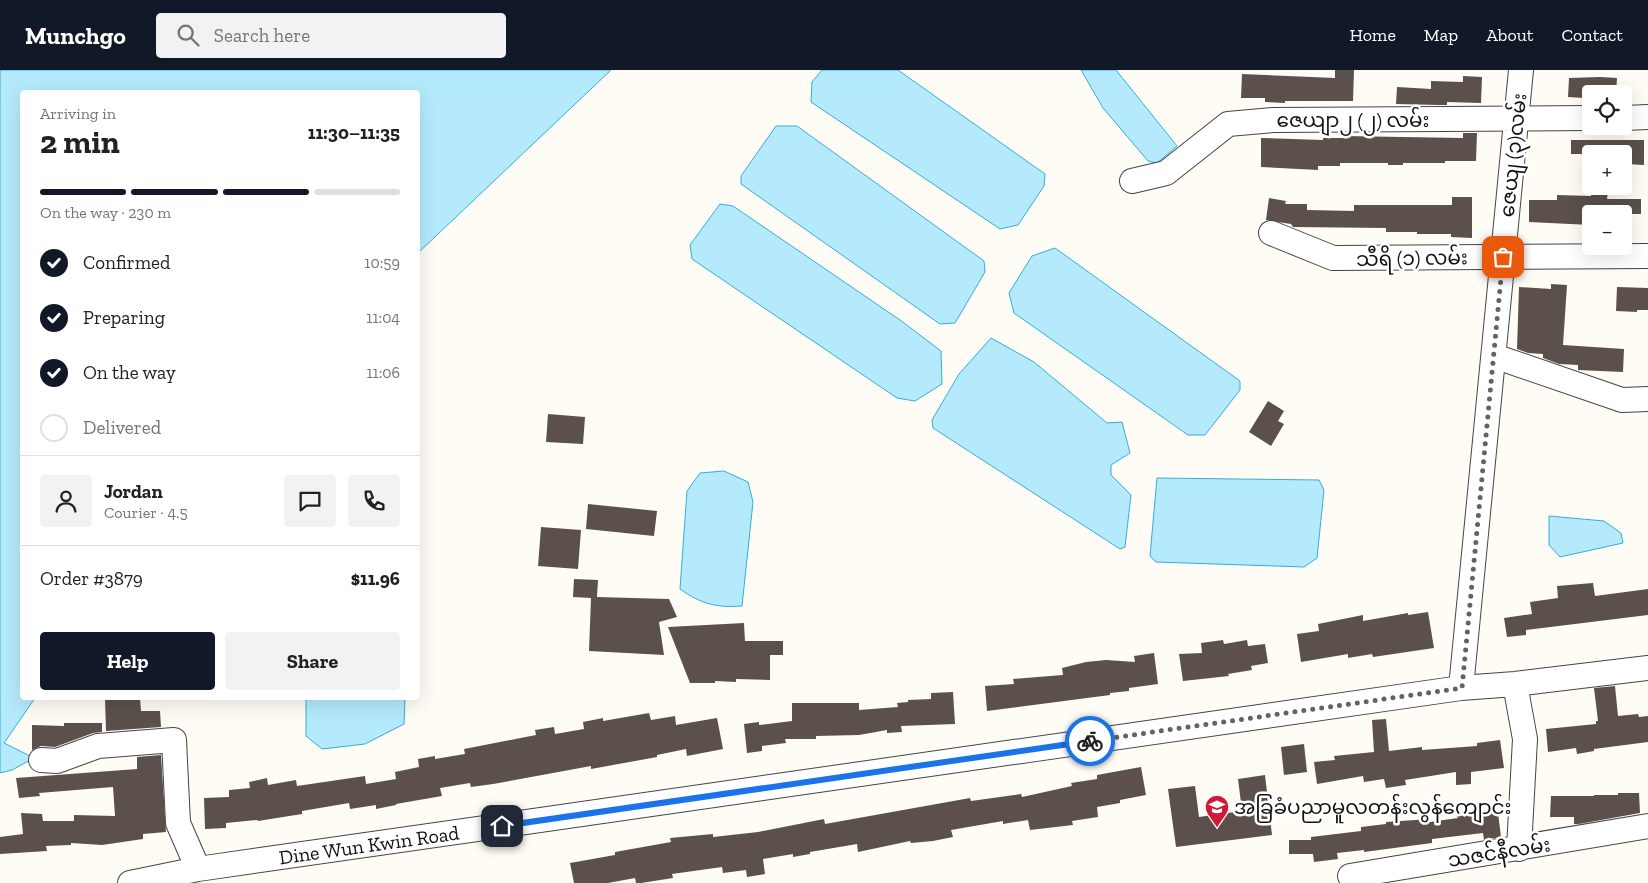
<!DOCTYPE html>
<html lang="en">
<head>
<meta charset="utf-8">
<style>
  :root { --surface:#fff; --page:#f2f2f2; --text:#202124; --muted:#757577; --line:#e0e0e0; --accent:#111827 }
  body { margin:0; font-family:"Zilla Slab","Noto Sans Myanmar",serif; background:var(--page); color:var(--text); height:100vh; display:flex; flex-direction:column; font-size:19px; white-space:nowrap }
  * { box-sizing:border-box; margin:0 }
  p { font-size:16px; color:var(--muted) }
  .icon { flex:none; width:28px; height:28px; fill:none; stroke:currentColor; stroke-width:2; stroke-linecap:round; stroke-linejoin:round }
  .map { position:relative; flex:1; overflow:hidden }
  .side { position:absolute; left:20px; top:20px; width:400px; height:610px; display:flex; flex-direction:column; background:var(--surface); border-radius:5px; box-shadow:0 5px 20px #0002 }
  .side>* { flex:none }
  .fabs { position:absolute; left:1582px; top:15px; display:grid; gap:10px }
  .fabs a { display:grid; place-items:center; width:50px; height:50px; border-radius:5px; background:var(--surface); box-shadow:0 5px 20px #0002; font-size:25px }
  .pin { position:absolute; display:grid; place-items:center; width:42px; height:42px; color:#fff; margin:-21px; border-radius:10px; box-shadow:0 2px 8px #0006 }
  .courier { position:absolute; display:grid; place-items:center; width:50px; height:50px; margin:-25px; border:4px solid #1a73e8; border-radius:50%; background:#fff; color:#222; box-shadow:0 1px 6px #0007 }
  .head em { font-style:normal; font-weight:700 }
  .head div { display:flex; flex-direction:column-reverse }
  .head { display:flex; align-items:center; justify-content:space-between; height:85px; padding:0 20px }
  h1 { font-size:32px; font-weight:700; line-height:38px }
  .bar { display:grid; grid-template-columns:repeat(4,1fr); gap:8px 5px; align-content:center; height:60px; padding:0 20px }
  .bar i { height:6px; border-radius:4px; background:var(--line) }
  .bar .selected { background:var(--accent) }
  .bar p { grid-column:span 4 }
  .line { display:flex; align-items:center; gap:12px; padding:0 20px; border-top:1px solid var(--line) }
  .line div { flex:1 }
  .round { display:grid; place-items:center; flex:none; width:52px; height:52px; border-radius:5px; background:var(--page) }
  ol { padding:0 20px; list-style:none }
  li { display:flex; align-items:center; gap:15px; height:55px }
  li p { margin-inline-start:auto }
  li .icon { padding:5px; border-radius:50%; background:var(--accent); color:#fff; stroke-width:4 }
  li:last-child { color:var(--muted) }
  li i { width:28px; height:28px; border:2px solid var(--line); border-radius:50% }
  .action { display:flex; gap:10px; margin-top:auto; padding:10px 20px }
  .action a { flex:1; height:58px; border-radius:5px; background:var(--accent); color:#fff; font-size:20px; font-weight:700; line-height:58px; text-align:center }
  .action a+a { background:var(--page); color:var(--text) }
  header { display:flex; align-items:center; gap:30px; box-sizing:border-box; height:70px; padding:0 25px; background:var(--accent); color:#fff }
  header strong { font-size:24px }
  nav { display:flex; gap:28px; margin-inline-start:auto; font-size:18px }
  .search { width:350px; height:45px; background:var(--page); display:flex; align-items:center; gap:12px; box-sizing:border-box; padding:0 18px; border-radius:5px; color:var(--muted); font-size:19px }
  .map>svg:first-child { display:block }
  .water { fill:#b4eafc; stroke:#33addb }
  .building { fill:#5b504c }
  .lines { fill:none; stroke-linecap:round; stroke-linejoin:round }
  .minor-casing { stroke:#444; stroke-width:26 }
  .minor { stroke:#fff; stroke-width:24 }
  .done { stroke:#646361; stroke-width:5; stroke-dasharray:0 9 }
  .route { stroke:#1a73e8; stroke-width:6 }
  .labels { text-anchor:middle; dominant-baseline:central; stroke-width:5; stroke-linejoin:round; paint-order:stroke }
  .street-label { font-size:20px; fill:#111; stroke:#fff }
  .poi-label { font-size:20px; fill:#111; stroke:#fff; text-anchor:start }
</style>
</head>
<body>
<header>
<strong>Munchgo</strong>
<div class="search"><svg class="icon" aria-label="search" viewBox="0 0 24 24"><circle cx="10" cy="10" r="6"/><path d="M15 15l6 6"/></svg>Search here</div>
<nav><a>Home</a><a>Map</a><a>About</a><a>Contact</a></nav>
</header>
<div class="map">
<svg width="1648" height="813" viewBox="0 0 1648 813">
  <rect width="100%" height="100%" fill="#fffcf5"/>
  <!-- water -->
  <path class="water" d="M0,0h611l-193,183v-161h-396v606h13l-31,45 30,15 -22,12 -12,3z
    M822,0h76l147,104 -1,12 -26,39 -18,4 -189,-127 1,-20z
    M1081,0h35l61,76 -20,17 -9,-2 -45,-53z
    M776,56h21l187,135 1,11 -30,51 -15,1 -199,-140v-8z
    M720,134l13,2 167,114 41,31 1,33 -27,17 -18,-3 -205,-139 -2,-14z
    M1055,178l185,133v9l-35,45h-17l-174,-122 -5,-20 23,-37z
    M991,268l43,24 73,61 15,-1 8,31 -19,12v10l20,20 -6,52 -5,2 -187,-121 -1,-8 27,-46z
    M724,401l24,11 5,20 -11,104c-25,2 -41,-2 -62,-17l7,-98 13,-18z
    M1157,408l162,2 5,10 -7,68 -13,9 -148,-5 -6,-6z
    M1549,446l55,5 17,12 2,10 -63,14 -11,-12z
    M306,628h99l-1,26 -39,20 -43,5 -16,-13z"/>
  <!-- building -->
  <path class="building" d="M1335,0h19l-1,31h-68v2l-20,-1v-4h-24l1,-24 93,4z
    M1463,6l19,1 -1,26 -34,-1v3h-9l-42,-1 1,-17 34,2v-8l32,1z
    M1600,7l17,1 -1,16h-31l-1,4 -16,-1 1,-19z
    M1463,63h14l-1,28h-31v2h-42v2h-15v-2h-48v3h-22v4l-57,-3v-29l62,2v-2h21v-2l119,2z
    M1571,70h73v25l-19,-1v-10h-54z
    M1591,122h17l-1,7h34v15h-50v11l-62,-3v-22h28v-5l34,1z
    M1452,127h20v41l-21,-1v-3h-34v-2h-31v-4l-93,-1 -2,-3 -25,-4 3,-22 17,3 -1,3h22v6l47,1v-6h98z
    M1551,214l16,1 -4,60 61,4 -1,23 -45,-2v-5l-19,-1 -16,-6v-4l-15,-1 -11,-4 2,-62 32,2z
    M1617,217l31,1v22h-11v2l-21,-1z
    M1268,331l16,10 -6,10 6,3 -13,22 -22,-14z
    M548,344l37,3 -2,27 -37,-2z
    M588,434l69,7 -3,25 -68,-7z
    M541,457l40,3 -3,39 -40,-3z
    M574,509l24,1 -1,17 72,2 8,18 -18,5 5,33 -75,-4 2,-53 -18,-1z
    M1593,513l2,13 53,-7v26l-122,15v5l-19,2 -3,-19 28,-4 -2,-12 28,-4 -1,-12z
    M1428,542l6,36 -61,9 -1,-3 -24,4v-4l-47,8 -4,-28 22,-3 -1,-7 45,-9v6l45,-8v2z
    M744,553l1,18h38v14h-13v25l-34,-1v3l-21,-1v2h-25l-22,-56z
    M1223,570l1,4 23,-4 1,6 17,-2 3,19 -17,3 1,4 -24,4 1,2 -46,5 -4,-27 23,-1 -1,-10z
    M1154,583l4,31 -29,4v3l-19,2v2l-123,16 -2,-25 29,-2 -1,-5 50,-4 -1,-7 24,-6 20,-2 29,2 -1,-6z
    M1615,616l3,30 20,-2 1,3 9,-1v26l-54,7v2l-17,3 -1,-6 -28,4 -2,-23 50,-5v-3h2l-4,-33z
    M953,622l2,32 -54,2 1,6 -15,1v-3l-28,5 -43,1v3h-31l1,4 -24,3v5l-15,2 -3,-29 15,-2v3l33,-4v-18h67v7l39,-3 -1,-4 11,-1v-2l23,-1v-6z
    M105,628h35l1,13h19l1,16 -55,4z
    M649,643l2,7 24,-4 1,9 41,-7 6,31 -36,7 -1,-7 -29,6v2l-66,12v-3l-98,18 -22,3 -1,-4 -30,5 2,8 -46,8v1l-20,4v-4l-26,4 -1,-6 -47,8v3l-44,7 -1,-1 -31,3v5l-21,1 -1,-31 25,-1v-7l21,-2 -1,-6 18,-4 1,7 28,-5 1,6 68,-10 1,8 30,-5 -1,-7 24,-5 -1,-8 17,-3v3l30,-5 -1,-5 72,-14 -1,-5 19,-3 1,7 29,-5 -1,-7 20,-4v3z
    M1386,649l3,32 33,-4v3l55,-4v-3l23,-3 4,28 -33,4v12l-15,1v-13l-51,8 1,5 -20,3 -2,-9 -20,3 -1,-6 -46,8 -3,-22 21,-2 -1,-4 40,-4 -2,-32z
    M64,653h38v9l-9,1 -38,14 -14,-1 -9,4v-25l32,1z
    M1304,674l3,28 -23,3 -3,-28z
    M161,685l5,77 -23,2v5l-41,6 -31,-2v2l-25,1 1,5 -47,3v-17l23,-3 -2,-21 21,1 1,7h31v-6l41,1 -2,-29 -74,6 1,3 -21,2 -3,-20 121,-9v-12z
    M1141,697l5,28 -26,5v3l-23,4 1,10 -26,4 1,4 -43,5 -2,-10 -25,4v-3l-52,9 2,7 -20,4 -22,2 -1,-2 -52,11 -1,-8 -47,8v2l-17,3v-3l-30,5 2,15 -18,3 -1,-7 -23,3 -1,-6 -50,7 1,4 -32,5h-5l-1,-5 -27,5h-34l-4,-20 45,-8v-3l56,-10 -1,-4 43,-4v3l45,-5 66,-13 1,5 145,-26 1,3 50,-7 1,3 50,-11 -1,-3 26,-4v-4z
    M1265,705l7,60 -96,12 -8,-58 27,-3 4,31 43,-6 -4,-32z
    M1618,723h21l1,20 -61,11h-5v-7h-24l1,-21h43v-1h24z
    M1498,743l3,24 -17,3 -1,-7 -51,6v4l-68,9v-2l-27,3 1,6 -24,3 -1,-8h-24v-14h22v-3l50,-6v-4l25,-3v-2l44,-3v3l28,-4 -1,-2z"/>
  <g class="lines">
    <defs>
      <path id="minor" d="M1624,48l24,-1
        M1132,111l34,-8 62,-49 45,-4 318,-2
        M1271,163l62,25 315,-2
        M1494,286l128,44 26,-1
        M1515,614l10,55 -6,110
        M1461,618l60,-618
        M41,690l16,1 41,-15 76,-6 4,83 20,46
        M1350,806l298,-50
        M130,813l68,-14 1263,-181 54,-4 133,-16"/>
    </defs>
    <!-- minor casing -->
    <use href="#minor" class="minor-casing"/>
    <!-- minor -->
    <use href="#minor" class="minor"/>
  </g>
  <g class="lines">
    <!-- done -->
    <path class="done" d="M1090,671l372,-53 41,-431"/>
    <!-- route -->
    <path class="route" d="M502,756l588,-85"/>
  </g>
  <!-- icons -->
  <defs>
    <symbol id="school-pin" viewBox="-11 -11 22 30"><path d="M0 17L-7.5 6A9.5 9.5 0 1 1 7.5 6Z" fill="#d01939" stroke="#fff"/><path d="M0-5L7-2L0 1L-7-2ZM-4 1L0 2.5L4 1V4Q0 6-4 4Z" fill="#fff"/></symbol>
  </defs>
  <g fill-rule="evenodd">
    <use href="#school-pin" x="1203" y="723" width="28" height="38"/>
  </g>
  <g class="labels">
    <!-- street labels -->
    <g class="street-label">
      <text x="1353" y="50">ဇေယျာ၂ (၂) လမ်း</text>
      <text transform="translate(1513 85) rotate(-84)">ဇေယျ (၃)လမ်း</text>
      <text transform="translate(1412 188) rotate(-1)">သီရိ (၁) လမ်း</text>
      <text transform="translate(369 775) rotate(-8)">Dine Wun Kwin Road</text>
      <text transform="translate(1499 782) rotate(-9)">သဇင်နီလမ်း</text>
    </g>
    <!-- poi labels -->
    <g class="poi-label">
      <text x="1234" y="737">အခြခံပညာမူလတန်းလွန်ကျောင်း</text>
    </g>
  </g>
</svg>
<div class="fabs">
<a><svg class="icon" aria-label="locate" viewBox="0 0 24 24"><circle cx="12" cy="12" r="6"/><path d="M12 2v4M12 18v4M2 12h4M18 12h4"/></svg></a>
<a>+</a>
<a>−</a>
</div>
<div class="pin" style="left:1503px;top:187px;background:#ea580c"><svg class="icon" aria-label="bag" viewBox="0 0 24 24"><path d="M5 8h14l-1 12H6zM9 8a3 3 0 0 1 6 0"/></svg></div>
<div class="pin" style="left:502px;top:756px;background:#1f2937"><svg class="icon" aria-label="home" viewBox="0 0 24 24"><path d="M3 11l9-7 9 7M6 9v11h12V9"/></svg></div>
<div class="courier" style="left:1090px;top:671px"><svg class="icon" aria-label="bike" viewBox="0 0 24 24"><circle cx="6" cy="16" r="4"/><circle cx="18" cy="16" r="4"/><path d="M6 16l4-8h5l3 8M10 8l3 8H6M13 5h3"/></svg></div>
<section class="side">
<div class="head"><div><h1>2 min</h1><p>Arriving in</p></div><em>11:30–11:35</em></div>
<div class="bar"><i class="selected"></i><i class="selected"></i><i class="selected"></i><i></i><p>On the way · 230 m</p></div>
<ol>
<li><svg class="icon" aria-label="check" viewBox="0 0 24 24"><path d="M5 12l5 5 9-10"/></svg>Confirmed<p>10:59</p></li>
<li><svg class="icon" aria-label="check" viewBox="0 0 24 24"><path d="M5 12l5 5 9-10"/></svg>Preparing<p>11:04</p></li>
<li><svg class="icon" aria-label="check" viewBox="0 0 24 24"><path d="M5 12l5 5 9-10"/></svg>On the way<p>11:06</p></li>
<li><i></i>Delivered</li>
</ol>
<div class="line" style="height:90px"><a class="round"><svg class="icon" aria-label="person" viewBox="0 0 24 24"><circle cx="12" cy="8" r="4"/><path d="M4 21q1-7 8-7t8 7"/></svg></a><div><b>Jordan</b><p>Courier · 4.5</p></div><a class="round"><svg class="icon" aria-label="chat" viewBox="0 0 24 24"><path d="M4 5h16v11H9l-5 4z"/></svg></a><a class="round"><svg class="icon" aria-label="phone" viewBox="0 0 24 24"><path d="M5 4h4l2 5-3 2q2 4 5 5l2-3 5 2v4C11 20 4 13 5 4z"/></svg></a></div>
<div class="line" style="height:65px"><div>Order #3879</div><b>$11.96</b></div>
<div class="action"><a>Help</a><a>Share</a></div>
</section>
</div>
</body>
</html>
